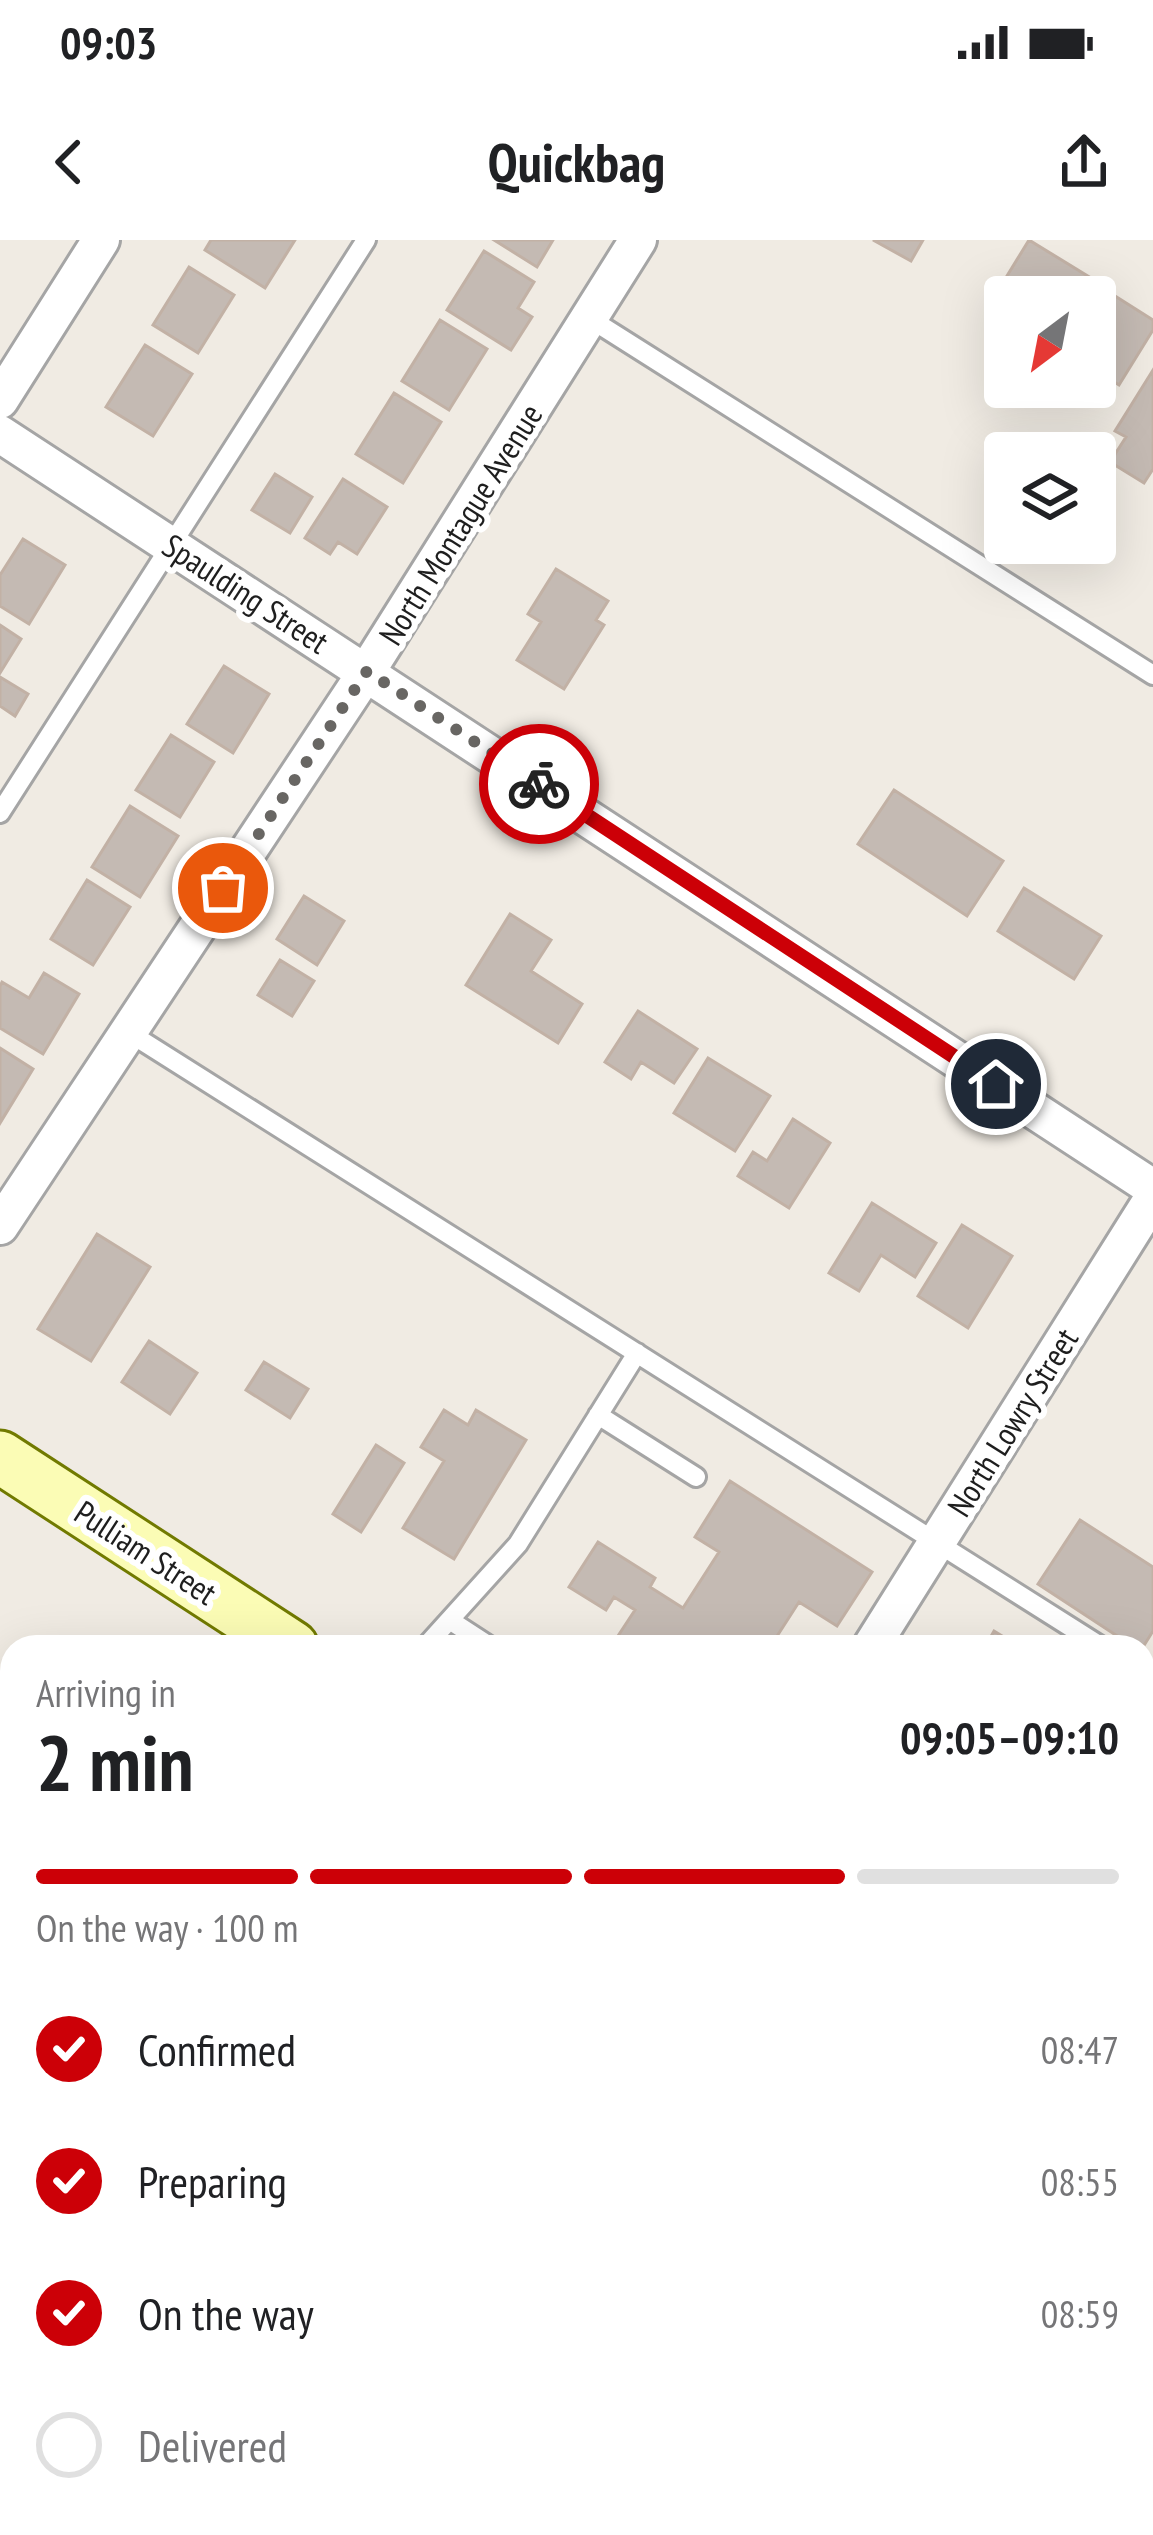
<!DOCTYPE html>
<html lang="en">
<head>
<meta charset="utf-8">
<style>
  :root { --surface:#fff; --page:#f2f2f2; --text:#202124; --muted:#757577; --line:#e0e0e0; --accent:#cc0007 }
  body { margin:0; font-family:"PT Sans Narrow",sans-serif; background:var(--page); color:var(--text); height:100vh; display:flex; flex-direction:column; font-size:45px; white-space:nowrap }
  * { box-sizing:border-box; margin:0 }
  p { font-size:39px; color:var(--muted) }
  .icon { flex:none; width:66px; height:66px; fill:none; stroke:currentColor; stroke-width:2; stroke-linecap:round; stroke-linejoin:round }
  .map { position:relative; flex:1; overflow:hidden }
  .panel { position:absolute; left:0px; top:1395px; width:1155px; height:900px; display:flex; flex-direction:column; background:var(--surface); border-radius:36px 36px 0 0; box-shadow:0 12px 48px #0002 }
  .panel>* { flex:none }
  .needle { width:78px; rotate:212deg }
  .tools { position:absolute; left:984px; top:36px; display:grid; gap:24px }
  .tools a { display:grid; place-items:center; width:132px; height:132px; border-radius:12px; background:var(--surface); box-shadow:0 12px 48px #0002; font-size:60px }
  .pin { position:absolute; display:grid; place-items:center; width:102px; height:102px; color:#fff; margin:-51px; border:6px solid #fff; border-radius:50%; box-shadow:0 3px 12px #0007 }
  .courier { position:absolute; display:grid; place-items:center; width:120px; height:120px; margin:-60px; border:9px solid #cc0007; border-radius:50%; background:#fff; color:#222; box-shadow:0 3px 15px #0007 }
  .head em { font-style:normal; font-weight:600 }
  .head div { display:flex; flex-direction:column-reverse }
  .head { display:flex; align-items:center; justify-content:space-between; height:204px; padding:0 36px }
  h1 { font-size:78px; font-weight:600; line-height:90px }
  .bar { display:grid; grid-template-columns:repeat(4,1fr); gap:18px 12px; align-content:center; height:144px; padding:0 36px }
  .bar i { height:15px; border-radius:9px; background:var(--line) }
  .bar .current { background:var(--accent) }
  .bar p { grid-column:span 4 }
  ol { padding:0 36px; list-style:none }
  li { display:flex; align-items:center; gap:36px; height:132px }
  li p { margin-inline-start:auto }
  li .icon { padding:12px; border-radius:50%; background:var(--accent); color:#fff; stroke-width:4 }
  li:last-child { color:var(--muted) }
  li i { width:66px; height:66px; border:6px solid var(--line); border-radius:50% }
  .status { display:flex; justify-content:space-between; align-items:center; height:84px; padding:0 60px; background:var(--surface); direction:ltr }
  .status svg { height:33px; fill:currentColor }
  header { display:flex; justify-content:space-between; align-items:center; height:156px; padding:0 36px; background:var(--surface); font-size:54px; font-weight:600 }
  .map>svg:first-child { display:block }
  .building { fill:#c4bab3; stroke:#c2b1a5; stroke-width:3 }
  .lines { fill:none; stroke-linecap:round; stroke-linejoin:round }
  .lane-casing { stroke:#a5a5a5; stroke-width:24 }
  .street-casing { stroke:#a5a5a5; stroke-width:42 }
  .secondary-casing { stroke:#717a00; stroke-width:57 }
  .lane { stroke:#fff; stroke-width:18 }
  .street { stroke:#fff; stroke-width:36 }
  .secondary { stroke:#fbfcb5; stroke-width:51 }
  .done { stroke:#686663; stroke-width:12; stroke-dasharray:0 21.6 }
  .route { stroke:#cc0007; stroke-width:15 }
  .labels { text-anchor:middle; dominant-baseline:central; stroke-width:12; stroke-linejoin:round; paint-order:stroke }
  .street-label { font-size:33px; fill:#1e1e1e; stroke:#fff }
</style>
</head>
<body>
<div class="status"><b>09:03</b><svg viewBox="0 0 49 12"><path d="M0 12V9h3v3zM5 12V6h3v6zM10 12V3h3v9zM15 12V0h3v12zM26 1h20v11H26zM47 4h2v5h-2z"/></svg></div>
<header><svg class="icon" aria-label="back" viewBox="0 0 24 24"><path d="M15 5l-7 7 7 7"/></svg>Quickbag<svg class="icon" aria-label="share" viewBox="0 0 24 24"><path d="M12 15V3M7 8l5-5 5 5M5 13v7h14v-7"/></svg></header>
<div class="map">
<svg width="1153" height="2295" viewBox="0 0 1153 2295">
  <rect width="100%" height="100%" fill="#f0ebe3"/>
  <!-- building -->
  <path class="building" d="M211,0h84l-30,48 -60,-38z
    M494,0h59l-16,27z
    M873,0h50l-12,21z
    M1029,0l62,38 -12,19h-74v21l-17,-11z
    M484,11l50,31 -16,26 14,9 -21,33 -64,-40z
    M189,27l45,28 -36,58 -45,-28z
    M1104,49l49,31v10l-34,55 -24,-15v-67z
    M440,80l47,29 -38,61 -47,-29z
    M145,105l47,29 -39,62 -47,-29z
    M1153,130v99l-9,14 -34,-21 16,-25 -11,-6z
    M394,153l47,29 -38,61 -47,-29z
    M275,234l37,23 -22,36 -38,-23z
    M343,239l44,28 -30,47 -19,-12 -8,12 -25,-16z
    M23,299l42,26 -36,59 -29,-18v-31z
    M556,329l52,32 -12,19 8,5 -40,64 -47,-29 24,-38 -13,-8z
    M0,385l21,14 -21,34z
    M224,426l45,28 -36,59 -46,-29z
    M0,437l28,17 -13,22 -15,-10z
    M171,495l43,27 -34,55 -44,-27z
    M894,550l109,71 -36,55 -109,-72z
    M130,566l48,30 -38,61 -48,-30z
    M87,640l43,27 -37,58 -42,-26z
    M1024,648l77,48 -27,43 -76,-48z
    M304,656l40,25 -27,44 -40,-26z
    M510,674l41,26 -20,31 51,33 -24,39 -92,-58z
    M280,720l34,21 -22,35 -34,-21z
    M44,733l35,21 -36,60 -43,-26v-42l2,-4 27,16z
    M638,771l59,38 -23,34 -33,-21 -10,17 -26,-17z
    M0,808l33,21 -33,54z
    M708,818l62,38 -35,55 -61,-38z
    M793,879l37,24 -41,65 -51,-32 15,-24 14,9z
    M872,963l64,40 -21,34 -34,-22 -22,36 -30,-18z
    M962,985l50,31 -44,72 -50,-32z
    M97,994l53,33 -59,94 -53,-32z
    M149,1101l48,32 -27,41 -48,-32z
    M264,1122l44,27 -18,29 -44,-28z
    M444,1170l24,15 8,-15 50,30 -72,119 -51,-31 41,-67 -23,-14z
    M376,1205l28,18 -43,69 -28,-18z
    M730,1241l142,91 -35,54 -38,-24 -29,45h-148l-8,-5 21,-32 -21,-13 -8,13 -37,-23 29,-45 57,36 -5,9 33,21 36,-56 -24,-15z
    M1080,1280l73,47v64l-10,16h-9l-96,-63z
    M994,1391l26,16h-35z
    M1143,1668l10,6v123l-10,-6z
    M1143,2258l10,6v31h-80l7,-12h63z"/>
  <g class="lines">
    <defs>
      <path id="lane" d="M589,78l564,357
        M0,573l366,-573
        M128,792l974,615
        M598,1175l98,62
        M451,1381l40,26
        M425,1407l93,-103 119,-191
        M1143,1433l10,6
        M0,1703l12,7
        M911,2283l19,12"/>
      <path id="street" d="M0,160l101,-160
        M0,194l1153,754
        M0,986l367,-555 271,-431
        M871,1407l282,-449
        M304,2295l7,-12"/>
      <path id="secondary" d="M0,1217l292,190
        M1143,1945l10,6
        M0,2208l12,7
        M118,2283l19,12"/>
    </defs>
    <!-- lane casing -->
    <use href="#lane" class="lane-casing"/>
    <!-- street casing -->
    <use href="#street" class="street-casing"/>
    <!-- secondary casing -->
    <use href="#secondary" class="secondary-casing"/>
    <!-- lane -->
    <use href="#lane" class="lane"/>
    <!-- street -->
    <use href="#street" class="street"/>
    <!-- secondary -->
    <use href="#secondary" class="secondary"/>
  </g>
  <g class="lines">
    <!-- done -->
    <path class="done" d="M223,648l144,-217 172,113"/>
    <!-- route -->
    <path class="route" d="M539,544l457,300"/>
  </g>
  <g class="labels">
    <!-- street labels -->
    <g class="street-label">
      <text transform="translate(460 284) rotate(-58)">North Montague Avenue</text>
      <text transform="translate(246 353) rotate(33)">Spaulding Street</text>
      <text transform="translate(1012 1182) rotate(-58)">North Lowry Street</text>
      <text transform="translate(146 1312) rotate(33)">Pulliam Street</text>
    </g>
  </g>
</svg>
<div class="tools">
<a><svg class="needle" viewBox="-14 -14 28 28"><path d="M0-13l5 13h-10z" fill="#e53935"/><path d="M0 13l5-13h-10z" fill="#757577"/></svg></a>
<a><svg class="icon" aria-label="layers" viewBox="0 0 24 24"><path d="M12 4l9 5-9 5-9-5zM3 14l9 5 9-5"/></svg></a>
</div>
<div class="pin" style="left:223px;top:648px;background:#ea580c"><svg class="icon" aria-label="bag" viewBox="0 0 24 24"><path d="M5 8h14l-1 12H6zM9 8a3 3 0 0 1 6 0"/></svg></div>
<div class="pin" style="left:996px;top:844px;background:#1f2937"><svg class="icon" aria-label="home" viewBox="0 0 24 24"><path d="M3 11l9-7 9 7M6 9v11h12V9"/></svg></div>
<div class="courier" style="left:539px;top:544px"><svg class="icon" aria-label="bike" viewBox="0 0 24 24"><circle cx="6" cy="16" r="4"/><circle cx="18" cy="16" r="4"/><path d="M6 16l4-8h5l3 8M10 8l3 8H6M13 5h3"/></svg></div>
<section class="panel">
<div class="head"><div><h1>2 min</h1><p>Arriving in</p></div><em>09:05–09:10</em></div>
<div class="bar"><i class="current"></i><i class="current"></i><i class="current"></i><i></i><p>On the way · 100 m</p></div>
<ol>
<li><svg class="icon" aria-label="check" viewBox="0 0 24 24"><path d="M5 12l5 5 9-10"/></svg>Confirmed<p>08:47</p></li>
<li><svg class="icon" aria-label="check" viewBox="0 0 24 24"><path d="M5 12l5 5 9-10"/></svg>Preparing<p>08:55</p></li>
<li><svg class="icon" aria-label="check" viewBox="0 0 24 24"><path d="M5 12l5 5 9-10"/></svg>On the way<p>08:59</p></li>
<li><i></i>Delivered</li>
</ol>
</section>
</div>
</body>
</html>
